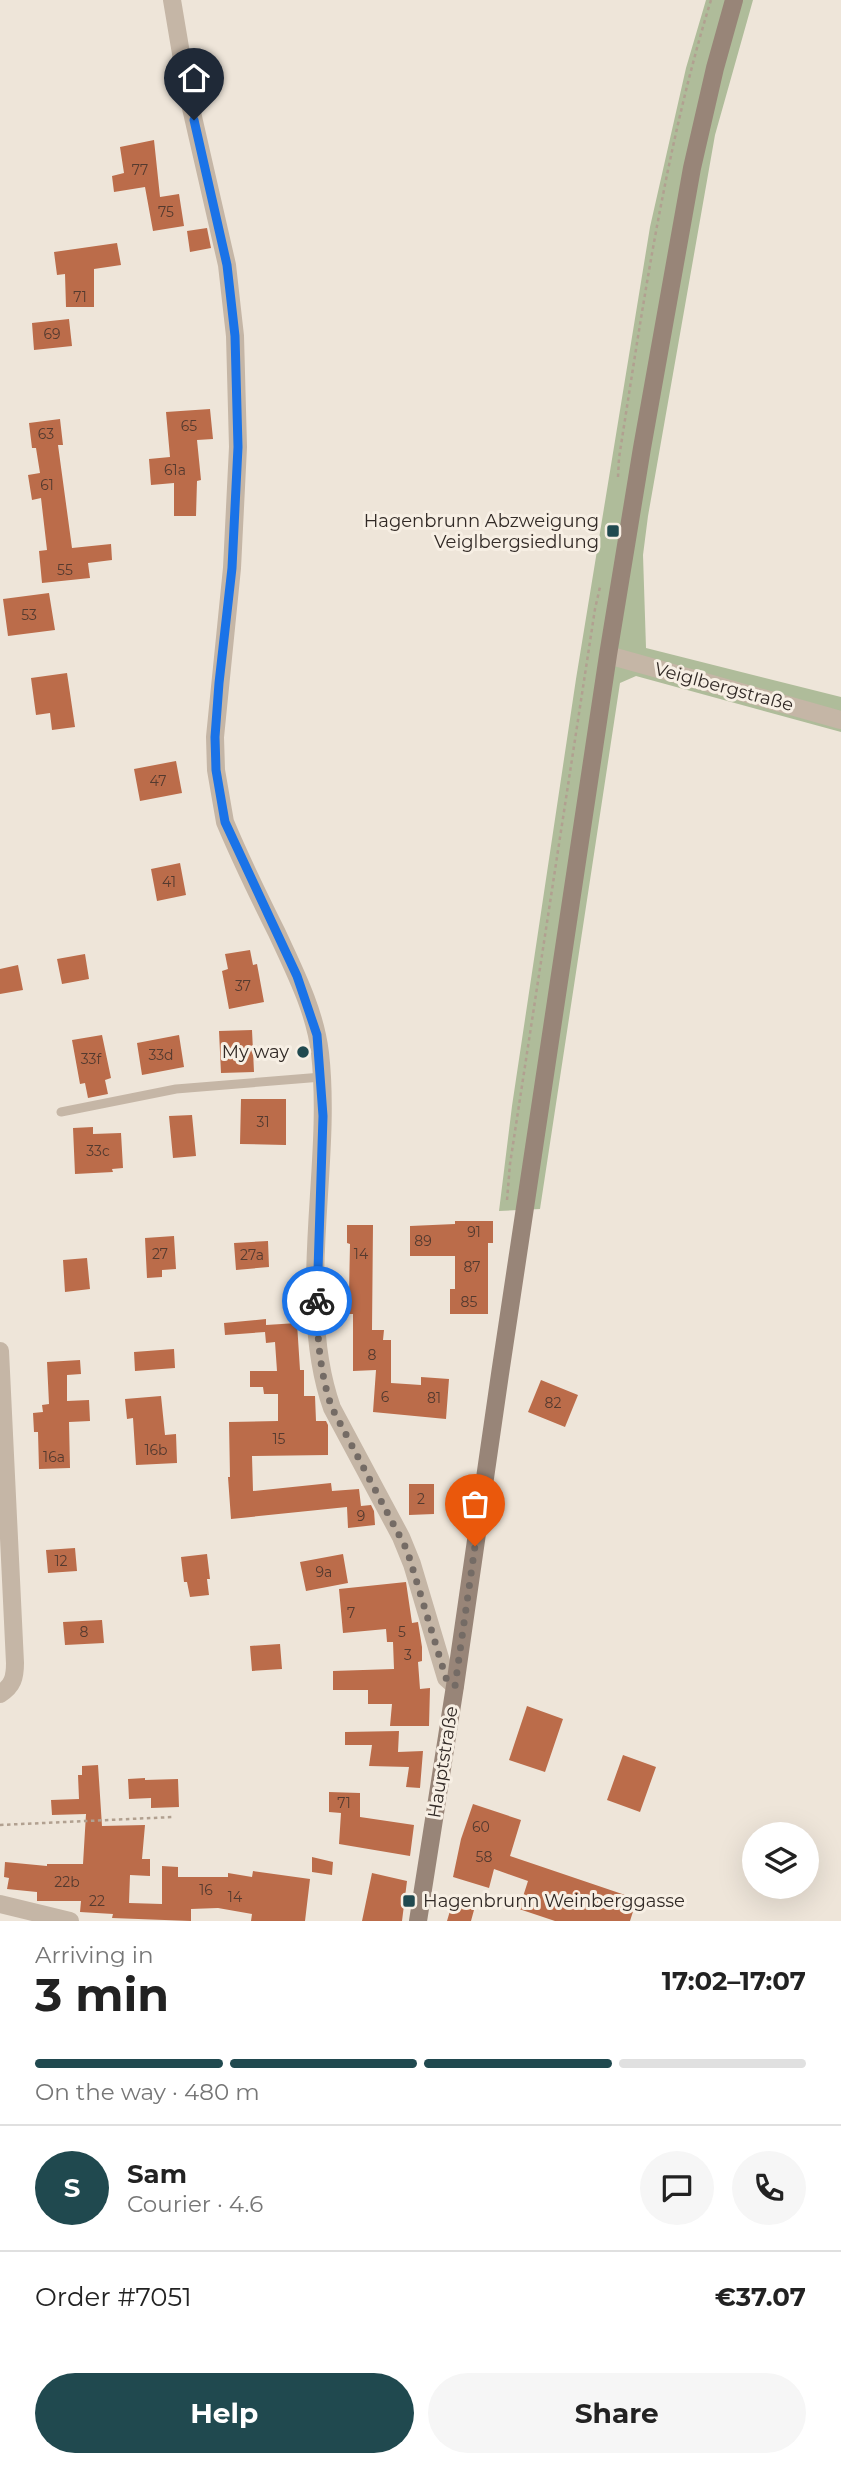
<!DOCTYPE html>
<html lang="en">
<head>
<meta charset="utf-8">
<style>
  :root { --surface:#fff; --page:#f6f6f6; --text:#222; --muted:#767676; --line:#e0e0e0; --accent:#20494f }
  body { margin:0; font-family:Montserrat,sans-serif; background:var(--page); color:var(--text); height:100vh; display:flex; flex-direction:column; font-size:26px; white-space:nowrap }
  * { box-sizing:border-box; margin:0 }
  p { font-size:23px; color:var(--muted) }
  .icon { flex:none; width:38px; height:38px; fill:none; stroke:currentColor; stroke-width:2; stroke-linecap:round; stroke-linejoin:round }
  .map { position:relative; height:1921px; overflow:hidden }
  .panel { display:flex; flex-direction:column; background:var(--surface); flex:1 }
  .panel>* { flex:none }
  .controls { position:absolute; left:742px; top:1822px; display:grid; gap:14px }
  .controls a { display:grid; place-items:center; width:77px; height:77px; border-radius:50%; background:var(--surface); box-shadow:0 7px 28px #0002; font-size:35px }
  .pin { position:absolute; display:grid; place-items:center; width:60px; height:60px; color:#fff; margin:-72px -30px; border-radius:50% 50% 50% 0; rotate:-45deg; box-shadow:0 0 7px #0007 }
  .pin .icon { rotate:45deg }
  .courier { position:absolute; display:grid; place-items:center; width:70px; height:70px; margin:-35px; border:5px solid #1a73e8; border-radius:50%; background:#fff; color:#222; box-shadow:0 2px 9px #0007 }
  .summary em { font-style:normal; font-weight:700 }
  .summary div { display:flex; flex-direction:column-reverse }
  .summary { display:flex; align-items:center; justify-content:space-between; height:119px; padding:0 35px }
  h1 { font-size:46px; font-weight:700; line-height:52px }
  .bar { display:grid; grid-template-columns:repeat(4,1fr); gap:10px 7px; align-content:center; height:84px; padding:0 35px }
  .bar i { height:9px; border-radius:5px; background:var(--line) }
  .bar .current { background:var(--accent) }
  .bar p { grid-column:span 4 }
  .line { display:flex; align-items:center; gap:18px; padding:0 35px; border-top:2px solid var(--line) }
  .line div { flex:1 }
  .round { display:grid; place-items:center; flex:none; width:74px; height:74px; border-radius:37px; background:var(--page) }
  .primary-button { display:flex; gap:14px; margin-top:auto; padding:14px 35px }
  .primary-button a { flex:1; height:80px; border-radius:42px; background:var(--accent); color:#fff; font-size:28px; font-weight:700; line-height:80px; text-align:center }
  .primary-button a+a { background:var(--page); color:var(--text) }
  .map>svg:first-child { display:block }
  .green { fill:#afbc9a }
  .building { fill:#bb6c4a }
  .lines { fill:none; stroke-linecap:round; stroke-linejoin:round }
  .path { stroke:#b1a090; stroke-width:2.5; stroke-dasharray:3.5 3.5; stroke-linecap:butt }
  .lane { stroke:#c5b6a6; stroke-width:9 }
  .street { stroke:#c5b6a6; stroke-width:18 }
  .secondary { stroke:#988578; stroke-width:18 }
  .done { stroke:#746b65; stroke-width:7; stroke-dasharray:0 12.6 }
  .route { stroke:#1a73e8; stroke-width:9 }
  .poi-dot { fill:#20494f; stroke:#f7efe4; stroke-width:2.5 }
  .labels { text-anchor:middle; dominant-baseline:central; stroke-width:6; stroke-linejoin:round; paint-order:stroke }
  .number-label { font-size:14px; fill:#543a2f }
  .poi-label { font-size:18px; fill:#322a26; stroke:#f7efe4; text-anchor:end }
  .street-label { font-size:18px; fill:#322a26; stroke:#f7efe4 }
</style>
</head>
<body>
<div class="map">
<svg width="841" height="1921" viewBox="0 0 841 1921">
  <rect width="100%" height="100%" fill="#eee5d9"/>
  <!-- green -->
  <path class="green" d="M706,0h47l-38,135 -67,381 -5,39 3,93 195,49v35l-205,-56 -16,7 -80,526 -41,2 13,-105 64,-427 74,-452 36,-159z"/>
  <!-- building -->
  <path class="building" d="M154,140l6,57 19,-3 5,32 -31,5 -8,-44 -31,5 -2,-16 12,-3 -4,-26z
    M207,228l4,20 -21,4 -3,-21z
    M117,243l4,22 -27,4v38h-28l-1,-33 -8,1 -3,-23z
    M69,319l3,27 -38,4 -2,-27z
    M210,409l3,30 -16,1 4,40 -4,1 -1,35h-22v-33l-23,2 -2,-26 21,-2 -4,-45z
    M60,419l3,26h-5l14,103 39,-4 1,16 -24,3 2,15 -48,5 -3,-32 8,-1 -6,-52 -9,2 -4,-25 12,-2 -4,-25h-4l-3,-25z
    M49,593l6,37 -47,6 -5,-37z
    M67,673l8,54 -23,3 -2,-17 -14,2 -5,-37z
    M176,761l6,32 -42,8 -6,-32z
    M180,863l6,32 -29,6 -6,-32z
    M250,950l3,15 4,-1 7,38 -35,7 -7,-38 6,-2 -3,-15z
    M85,954l4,25 -27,5 -5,-25z
    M18,965l5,25 -23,4v-25z
    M252,1030l2,42 -33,1 -2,-42z
    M102,1035l9,43 -6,2 3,14 -20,4 -3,-15 -5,1 -8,-44z
    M179,1035l5,32 -42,8 -5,-32z
    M241,1099h45v46l-46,-1z
    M192,1115l4,41 -23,2 -4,-42z
    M93,1127v7l28,-1 2,35 -11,1 1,3 -38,2 -2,-46z
    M455,1221h38v22h-5v71h-38v-25h5v-33h-45v-30l45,-2z
    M347,1225h26l-1,105h12l-1,10h8v43l30,2v-8l28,2 -3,40 -73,-7 3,-42 -23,1v-57h-15l1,-19h10l1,-51 -3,-1z
    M174,1236l2,33 -14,1v7l-15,1 -2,-40z
    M268,1241l1,26 -33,3 -2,-27z
    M87,1258l3,31 -25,3 -2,-32z
    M266,1319v6l31,-2 3,47h4v26h11l1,25h10l2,4v30l-76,1 1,35 78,-8 1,8 27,-2 2,17 10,-1 3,6 1,14 -27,3 -1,-21 -116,12 -3,-42h2l-1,-55 49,-1v-27h-14l-1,-7h-13v-16h27l-2,-29 -9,1 -1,-11 -40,3 -1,-12z
    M174,1349l1,19 -40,3 -1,-19z
    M80,1360l1,14 -14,1v26l22,-1 1,21 -21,1 1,46 -31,1 -1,-37h-4l-1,-19 10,-1 -1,-7 7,-1 -2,-42z
    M541,1380l37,15 -13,32 -37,-15z
    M161,1396l4,39 11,-1 1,29 -41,2 -3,-47 -6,1 -2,-20z
    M409,1484h25v30l-25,1z
    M75,1548l2,23 -29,2 -2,-23z
    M207,1554l3,25h-3l2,16 -19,2 -3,-15h-3l-3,-25z
    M343,1554l5,29 -42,8 -6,-29z
    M406,1582l6,41 6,-1 4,25v14l-4,1 2,27 10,-1 -1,38h-39l2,-22h-24v-14h-35v-19l61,-2 -1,-27h-6l-1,-13 -43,4 -4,-44z
    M102,1620l2,23 -39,2 -2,-23z
    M280,1644l2,25 -30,2 -2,-25z
    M527,1706l36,13 -18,53 -36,-12z
    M399,1731l-1,21 25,-1 -3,37 -14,-1 3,-20 -40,-1 3,-21h-27v-13z
    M623,1755l33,12 -16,45 -33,-12z
    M98,1765l4,61 43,-1 -3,34h8v17l-20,-1 -1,28 33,1v-38l16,1v10h50v-4l24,4 1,-6 57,8 -5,42h-54l1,-7 -34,-6 -27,1v12l-79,-3 1,-4 -33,-2 1,-11h-44v-9l-30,-3 2,-11 -5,-1 1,-15 42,4v-2h36l3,-50 -34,1 -1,-15 28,-1 -1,-24h4v-9z
    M145,1778v2l33,-1 1,28 -28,1v-10l-22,1 -1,-20z
    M329,1792l31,1v24l54,8 -4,31 -71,-12 2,-31 -12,-1z
    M473,1804l48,16 -11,36 127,43 -7,22h-75l-36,-12 9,-28 -34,-12 -5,19 -36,-11 8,-38z
    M312,1857l21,5 -1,13 -20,-3z
    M372,1873l35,8 -5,40h-40z
    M452,1904l22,6 -3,11h-24z"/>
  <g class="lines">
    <!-- path -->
    <path class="path" d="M618,477l1,-19c24,-153 46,-309 92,-458
      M507,1200l3,-36 85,-555 5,-22
      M0,1825l173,-8"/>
    <!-- lane -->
    <path class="lane" d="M61,1112l115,-23 146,-12"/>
    <!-- street -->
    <path class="street" d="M172,0l16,95 39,170 8,71 3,111 -6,121 -17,169 1,33 9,52c16,38 34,75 52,111 18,39 38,78 43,120 13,113 -26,248 12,355l69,129 11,27 34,114 9,8
      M608,655l233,65
      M0,1351l15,312c0,14 -2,23 -15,31
      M0,1904l70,17"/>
    <!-- secondary -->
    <path class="secondary" d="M418,1921l37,-235 45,-312 108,-719 34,-207 50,-280 23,-100 19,-68"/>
  </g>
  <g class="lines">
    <!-- done -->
    <path class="done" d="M317,1301c0,36 3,73 15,107l75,142 39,128 9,8 20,-140"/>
    <!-- route -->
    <path class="route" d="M194,120l33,145 8,71 3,111 -6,121 -13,115 -4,54 1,33 9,52 72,154 20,59 6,81 -6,185"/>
  </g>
  <!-- markers -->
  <g class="poi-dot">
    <rect x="606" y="524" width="14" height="14" rx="3.5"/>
    <circle cx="303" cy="1052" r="7"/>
    <rect x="402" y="1894" width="14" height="14" rx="3.5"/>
  </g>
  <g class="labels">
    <!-- number labels -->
    <g class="number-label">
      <text x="140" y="170">77</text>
      <text x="166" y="212">75</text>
      <text x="80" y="297">71</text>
      <text x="52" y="334">69</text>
      <text x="189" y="426">65</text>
      <text x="46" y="434">63</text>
      <text x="175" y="470">61a</text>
      <text x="47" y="485">61</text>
      <text x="65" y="570">55</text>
      <text x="29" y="615">53</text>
      <text x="158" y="781">47</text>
      <text x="169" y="882">41</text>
      <text x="243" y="986">37</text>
      <text x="161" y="1055">33d</text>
      <text x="91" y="1059">33f</text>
      <text x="263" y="1122">31</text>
      <text x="98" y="1151">33c</text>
      <text x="474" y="1232">91</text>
      <text x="423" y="1241">89</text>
      <text x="160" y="1254">27</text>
      <text x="361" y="1254">14</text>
      <text x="252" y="1255">27a</text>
      <text x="472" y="1267">87</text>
      <text x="469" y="1302">85</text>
      <text x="372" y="1355">8</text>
      <text x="385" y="1397">6</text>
      <text x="434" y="1398">81</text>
      <text x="553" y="1403">82</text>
      <text x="279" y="1439">15</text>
      <text x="156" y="1450">16b</text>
      <text x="54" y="1457">16a</text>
      <text x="421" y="1499">2</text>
      <text x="361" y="1516">9</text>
      <text x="61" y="1561">12</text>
      <text x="324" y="1572">9a</text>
      <text x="351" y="1613">7</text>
      <text x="84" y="1632">8</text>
      <text x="402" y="1632">5</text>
      <text x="408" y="1655">3</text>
      <text x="344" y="1803">71</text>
      <text x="481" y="1827">60</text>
      <text x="484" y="1857">58</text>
      <text x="67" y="1882">22b</text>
      <text x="206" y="1890">16</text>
      <text x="235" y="1897">14</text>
      <text x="97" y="1901">22</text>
    </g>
    <!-- poi labels -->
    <g class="poi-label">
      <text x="599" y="521">Hagenbrunn Abzweigung<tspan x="599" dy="21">Veiglbergsiedlung</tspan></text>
      <text x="289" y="1052">My way</text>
      <text x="423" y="1901" text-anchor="start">Hagenbrunn Weinberggasse</text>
    </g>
    <!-- street labels -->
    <g class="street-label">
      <text transform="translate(724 687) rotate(15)">Veiglbergstraße</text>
      <text transform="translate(443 1762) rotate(-81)">Hauptstraße</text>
    </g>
  </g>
</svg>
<div class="controls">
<a><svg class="icon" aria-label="layers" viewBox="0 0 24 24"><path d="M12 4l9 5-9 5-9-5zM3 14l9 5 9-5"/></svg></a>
</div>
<div class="pin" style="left:475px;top:1546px;background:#ea580c"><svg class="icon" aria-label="bag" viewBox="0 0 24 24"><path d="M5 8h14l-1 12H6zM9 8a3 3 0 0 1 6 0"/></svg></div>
<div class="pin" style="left:194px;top:120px;background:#1f2937"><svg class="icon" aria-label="home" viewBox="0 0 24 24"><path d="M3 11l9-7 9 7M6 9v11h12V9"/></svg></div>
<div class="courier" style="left:317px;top:1301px"><svg class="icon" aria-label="bike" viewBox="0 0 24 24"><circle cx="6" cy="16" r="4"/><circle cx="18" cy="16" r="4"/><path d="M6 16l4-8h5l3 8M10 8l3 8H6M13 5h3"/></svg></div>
</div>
<section class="panel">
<div class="summary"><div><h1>3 min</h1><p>Arriving in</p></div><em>17:02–17:07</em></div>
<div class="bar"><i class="current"></i><i class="current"></i><i class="current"></i><i></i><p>On the way · 480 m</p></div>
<div class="line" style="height:126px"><b class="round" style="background:var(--accent);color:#fff">S</b><div><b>Sam</b><p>Courier · 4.6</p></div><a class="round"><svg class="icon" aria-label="chat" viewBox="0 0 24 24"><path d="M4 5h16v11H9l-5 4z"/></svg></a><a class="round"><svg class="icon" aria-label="phone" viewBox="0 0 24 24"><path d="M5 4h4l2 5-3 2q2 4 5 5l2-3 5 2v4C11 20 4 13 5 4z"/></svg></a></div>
<div class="line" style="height:91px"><div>Order #7051</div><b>€37.07</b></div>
<div class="primary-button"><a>Help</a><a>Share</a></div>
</section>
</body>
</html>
